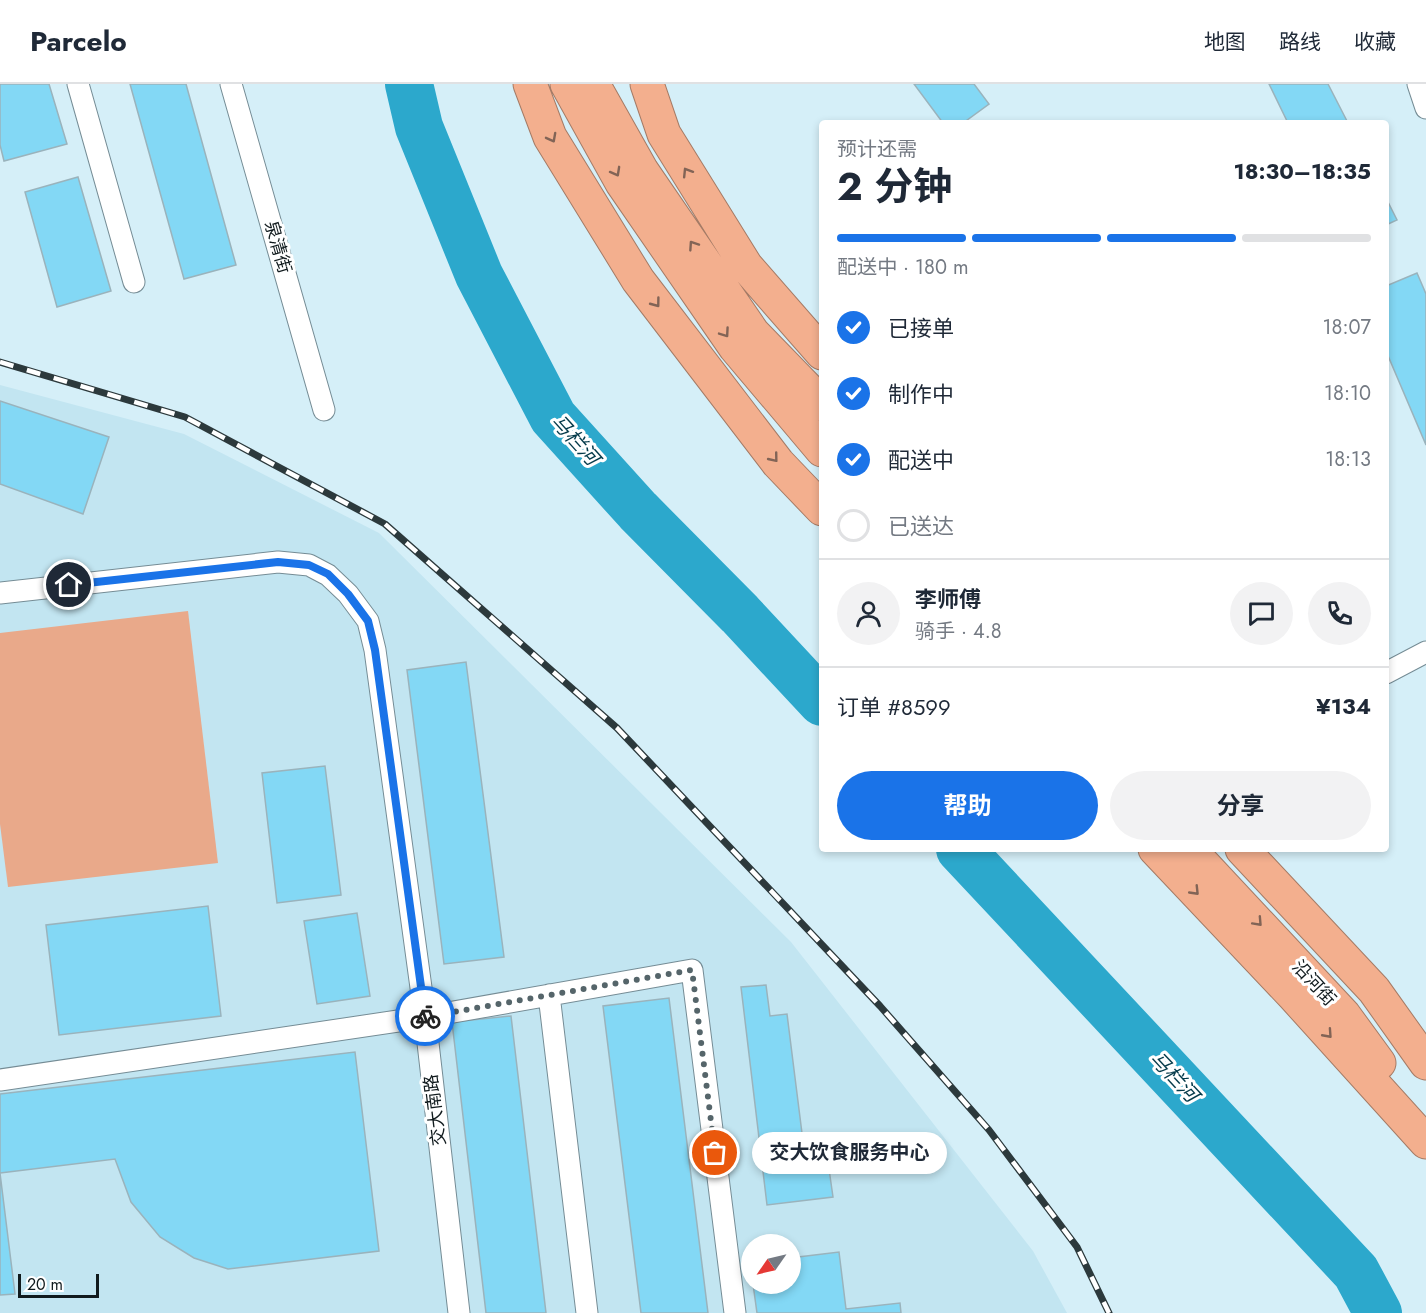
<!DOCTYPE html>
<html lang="zh">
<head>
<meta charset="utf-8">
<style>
  :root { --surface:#fff; --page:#f2f2f3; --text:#1f2937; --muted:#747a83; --line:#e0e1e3; --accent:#1a73e8 }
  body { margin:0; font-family:Jost,"Noto Sans SC",sans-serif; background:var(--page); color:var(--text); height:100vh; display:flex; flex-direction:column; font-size:22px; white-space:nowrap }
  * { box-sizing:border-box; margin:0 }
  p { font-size:20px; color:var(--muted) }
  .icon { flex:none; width:33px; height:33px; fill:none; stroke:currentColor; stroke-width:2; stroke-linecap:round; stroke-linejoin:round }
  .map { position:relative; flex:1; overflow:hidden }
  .side { position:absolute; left:819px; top:36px; width:570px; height:732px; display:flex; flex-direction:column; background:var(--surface); border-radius:6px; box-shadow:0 3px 9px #0003 }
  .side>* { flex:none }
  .needle { width:39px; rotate:236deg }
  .tools { position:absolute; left:741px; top:1150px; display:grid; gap:12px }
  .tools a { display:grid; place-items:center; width:60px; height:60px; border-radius:50%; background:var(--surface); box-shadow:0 3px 9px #0003; font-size:30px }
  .scale { position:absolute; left:18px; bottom:15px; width:81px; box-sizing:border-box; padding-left:6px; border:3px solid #101a1d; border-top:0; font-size:16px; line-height:21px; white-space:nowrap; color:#101a1d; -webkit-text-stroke:4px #fff; paint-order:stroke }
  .pin { position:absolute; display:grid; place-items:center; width:51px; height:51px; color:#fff; margin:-26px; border:3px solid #fff; border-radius:50%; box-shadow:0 2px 6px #0007 }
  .courier { position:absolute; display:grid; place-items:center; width:60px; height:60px; margin:-30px; border:4px solid #1a73e8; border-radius:50%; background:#fff; color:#222; box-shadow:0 2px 8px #0007 }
  .bubble { position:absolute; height:42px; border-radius:21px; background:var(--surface); box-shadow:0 3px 9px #0003; font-size:20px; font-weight:700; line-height:42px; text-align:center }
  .summary em { font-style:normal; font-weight:700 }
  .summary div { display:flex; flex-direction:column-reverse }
  .summary { display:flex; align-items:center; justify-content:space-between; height:102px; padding:0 18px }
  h1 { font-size:39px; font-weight:700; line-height:45px }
  .bar { display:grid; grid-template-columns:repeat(4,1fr); gap:9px 6px; align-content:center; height:72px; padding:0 18px }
  .bar i { height:8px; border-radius:4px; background:var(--line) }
  .bar .selected { background:var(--accent) }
  .bar p { grid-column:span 4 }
  .line { display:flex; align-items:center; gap:15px; padding:0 18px; border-top:2px solid var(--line) }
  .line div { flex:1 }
  .round { display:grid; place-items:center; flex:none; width:63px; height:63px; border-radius:32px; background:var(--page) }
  ol { padding:0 18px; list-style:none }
  li { display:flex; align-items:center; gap:18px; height:66px }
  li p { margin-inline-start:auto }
  li .icon { padding:6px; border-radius:50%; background:var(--accent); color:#fff; stroke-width:4 }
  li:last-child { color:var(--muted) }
  li i { width:33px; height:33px; border:3px solid var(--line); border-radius:50% }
  .button { display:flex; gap:12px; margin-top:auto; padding:12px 18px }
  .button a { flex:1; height:69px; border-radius:36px; background:var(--accent); color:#fff; font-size:24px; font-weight:700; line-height:69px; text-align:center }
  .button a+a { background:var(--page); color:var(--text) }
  header { display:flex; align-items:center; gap:36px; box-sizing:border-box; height:84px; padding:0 30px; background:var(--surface); border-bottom:2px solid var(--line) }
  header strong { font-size:28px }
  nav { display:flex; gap:33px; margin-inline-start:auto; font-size:21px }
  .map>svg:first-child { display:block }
  .built { fill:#c2e5f1; fill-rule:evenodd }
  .green { fill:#e9a98a }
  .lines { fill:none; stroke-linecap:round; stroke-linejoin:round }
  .river { stroke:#2ca8cc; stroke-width:48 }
  .building { fill:#83d8f5; stroke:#9ab3bc; stroke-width:1.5 }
  .street-casing { stroke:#758c95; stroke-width:23 }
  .highway-casing { stroke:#a47b66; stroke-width:35 }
  .street { stroke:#fff; stroke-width:21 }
  .highway { stroke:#f3af8e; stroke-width:33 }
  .rail-casing { stroke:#2c393c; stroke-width:7 }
  .rail { stroke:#fff; stroke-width:4.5; stroke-dasharray:14; stroke-linecap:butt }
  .oneway { stroke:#826456 }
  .done { stroke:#55656a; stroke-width:6; stroke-dasharray:0 10.8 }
  .route { stroke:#1a73e8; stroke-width:8 }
  .labels { text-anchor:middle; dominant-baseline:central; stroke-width:6; stroke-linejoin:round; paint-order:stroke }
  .street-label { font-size:18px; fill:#101a1d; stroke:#fff }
  .water-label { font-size:20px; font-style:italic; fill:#043a4a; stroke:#fff }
</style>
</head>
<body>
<header>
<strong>Parcelo</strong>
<nav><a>地图</a><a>路线</a><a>收藏</a></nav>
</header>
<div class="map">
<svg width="1426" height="1229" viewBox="0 0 1426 1229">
  <rect width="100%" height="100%" fill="#d5eff8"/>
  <!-- built -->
  <path class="built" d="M0,301l184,49 195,99 412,409 242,309 34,62h-1067zM752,1161h38v39h-38z"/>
  <!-- green -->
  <path class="green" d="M188,527l30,252 -210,24 -8,-63v-191z"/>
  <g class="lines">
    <!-- river -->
    <path class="river" d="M409,0l10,43 60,148 74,142 85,94 102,103 82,88
      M960,765l396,423 22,41"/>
  </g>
  <!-- building -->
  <path class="building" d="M0,0h49l18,60 -63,17 -4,-16z
    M130,0h56l50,181 -52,14z
    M914,0h60l15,20 -26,19h-20z
    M1269,0h59l20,39h-60z
    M78,93l33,114 -54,16 -32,-115z
    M1386,114l11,22 -11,5z
    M1417,189l9,21v151l-40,-94v-65z
    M0,317l109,36 -26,77 -83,-30z
    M466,578l38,295 -60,7 -37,-294z
    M325,682l16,129 -64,8 -15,-130z
    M208,822l13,110 -162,19 -13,-110z
    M357,829l13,83 -53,8 -13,-83z
    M766,901l4,31 17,-2 19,151 22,-3 5,35 -66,8 -26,-218z
    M669,914l39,315h-67l-38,-307z
    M511,932l35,297h-60l-34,-291z
    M355,968l24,199 -151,18 -34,-11 -34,-21 -29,-35 -16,-43 -115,14 15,121 -15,1v-201z
    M839,1168l7,57 54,-6 1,10h-144l-4,-29h37v-26z"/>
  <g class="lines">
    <defs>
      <path id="street" d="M78,0l56,198
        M231,0l93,326
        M1418,0l8,24
        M0,509l278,-31 31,3 19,10 20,19 20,27 7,29 50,367 34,296
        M1386,589l40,-21
        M549,911l38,318
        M0,996l425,-63 267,-47 43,343"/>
      <path id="highway" d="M530,0l20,53 88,143 140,183 44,46
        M567,0l55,99 113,164 87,103
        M593,0l49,87 111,162 69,71
        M647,0l17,50 82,132 76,87
        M1155,765l139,147 132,146
        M1189,765l155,166 35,48
        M1242,765l132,141 52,73"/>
    </defs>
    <!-- street casing -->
    <use href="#street" class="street-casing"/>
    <!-- highway casing -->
    <use href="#highway" class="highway-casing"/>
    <!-- street -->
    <use href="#street" class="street"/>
    <!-- highway -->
    <use href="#highway" class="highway"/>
    <defs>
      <path id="rail" d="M0,278l185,55 200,107 232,204 263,278 109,124 88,117 32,66"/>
    </defs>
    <!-- rail casing -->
    <use href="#rail" class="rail-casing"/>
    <!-- rail -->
    <use href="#rail" class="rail"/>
  </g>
  <!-- one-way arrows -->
  <defs><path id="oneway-chevron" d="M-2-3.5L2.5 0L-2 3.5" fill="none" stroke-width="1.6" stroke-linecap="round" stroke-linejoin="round" transform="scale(1.5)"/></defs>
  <g class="oneway">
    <use href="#oneway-chevron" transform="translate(552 54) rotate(62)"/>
    <use href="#oneway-chevron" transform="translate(616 88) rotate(61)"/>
    <use href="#oneway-chevron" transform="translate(687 88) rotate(-122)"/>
    <use href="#oneway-chevron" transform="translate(693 161) rotate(-124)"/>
    <use href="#oneway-chevron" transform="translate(656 219) rotate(53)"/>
    <use href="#oneway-chevron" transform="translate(725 249) rotate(55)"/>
    <use href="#oneway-chevron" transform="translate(774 374) rotate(51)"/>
    <use href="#oneway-chevron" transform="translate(1195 807) rotate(46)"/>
    <use href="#oneway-chevron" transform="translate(1258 838) rotate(47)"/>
    <use href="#oneway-chevron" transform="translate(1328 950) rotate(48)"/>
  </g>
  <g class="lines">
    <!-- done -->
    <path class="done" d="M425,932v1l267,-47 23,183"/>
    <!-- route -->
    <path class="route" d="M69,501l209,-23 31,3 19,9 20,20 20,27 7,29 50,366"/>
  </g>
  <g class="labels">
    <!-- street labels -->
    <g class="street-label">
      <text transform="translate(278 163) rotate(74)">泉清街</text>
      <text transform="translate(1314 899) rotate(47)">沿河街</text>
      <text transform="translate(435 1026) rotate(-97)">交大南路</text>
    </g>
    <!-- water labels -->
    <g class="water-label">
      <text transform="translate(575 356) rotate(48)">马栏河</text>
      <text transform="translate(1174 993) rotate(47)">马栏河</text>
    </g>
  </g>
</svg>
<div class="tools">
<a><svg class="needle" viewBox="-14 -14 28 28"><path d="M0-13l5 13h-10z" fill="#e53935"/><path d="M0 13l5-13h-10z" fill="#747a83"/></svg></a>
</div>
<div class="scale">20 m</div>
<div class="pin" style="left:715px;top:1069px;background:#ea580c"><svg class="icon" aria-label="bag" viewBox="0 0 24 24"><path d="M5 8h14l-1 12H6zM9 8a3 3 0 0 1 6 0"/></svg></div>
<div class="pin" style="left:69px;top:501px;background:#1f2937"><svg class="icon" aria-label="home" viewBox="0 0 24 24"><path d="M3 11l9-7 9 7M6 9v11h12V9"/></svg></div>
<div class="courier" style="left:425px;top:932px"><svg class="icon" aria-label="bike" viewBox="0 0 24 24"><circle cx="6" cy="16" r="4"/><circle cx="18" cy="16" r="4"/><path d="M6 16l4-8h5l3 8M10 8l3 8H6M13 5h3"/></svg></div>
<div class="bubble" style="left:752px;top:1048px;width:195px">交大饮食服务中心</div>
<section class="side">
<div class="summary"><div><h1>2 分钟</h1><p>预计还需</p></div><em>18:30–18:35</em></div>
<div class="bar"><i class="selected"></i><i class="selected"></i><i class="selected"></i><i></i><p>配送中 · 180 m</p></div>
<ol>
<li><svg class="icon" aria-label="check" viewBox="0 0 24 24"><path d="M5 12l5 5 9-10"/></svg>已接单<p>18:07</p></li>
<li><svg class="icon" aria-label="check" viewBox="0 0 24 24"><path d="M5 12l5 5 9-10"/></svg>制作中<p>18:10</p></li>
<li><svg class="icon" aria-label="check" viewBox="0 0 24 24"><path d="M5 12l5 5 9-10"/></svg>配送中<p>18:13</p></li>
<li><i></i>已送达</li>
</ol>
<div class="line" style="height:108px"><a class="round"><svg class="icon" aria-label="person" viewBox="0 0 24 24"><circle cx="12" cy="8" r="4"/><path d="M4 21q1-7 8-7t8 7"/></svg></a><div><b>李师傅</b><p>骑手 · 4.8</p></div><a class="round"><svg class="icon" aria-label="chat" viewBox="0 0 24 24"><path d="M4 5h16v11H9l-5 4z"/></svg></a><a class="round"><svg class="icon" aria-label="phone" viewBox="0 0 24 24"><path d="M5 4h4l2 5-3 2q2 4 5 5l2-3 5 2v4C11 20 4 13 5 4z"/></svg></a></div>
<div class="line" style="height:78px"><div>订单 #8599</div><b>¥134</b></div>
<div class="button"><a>帮助</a><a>分享</a></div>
</section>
</div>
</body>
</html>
